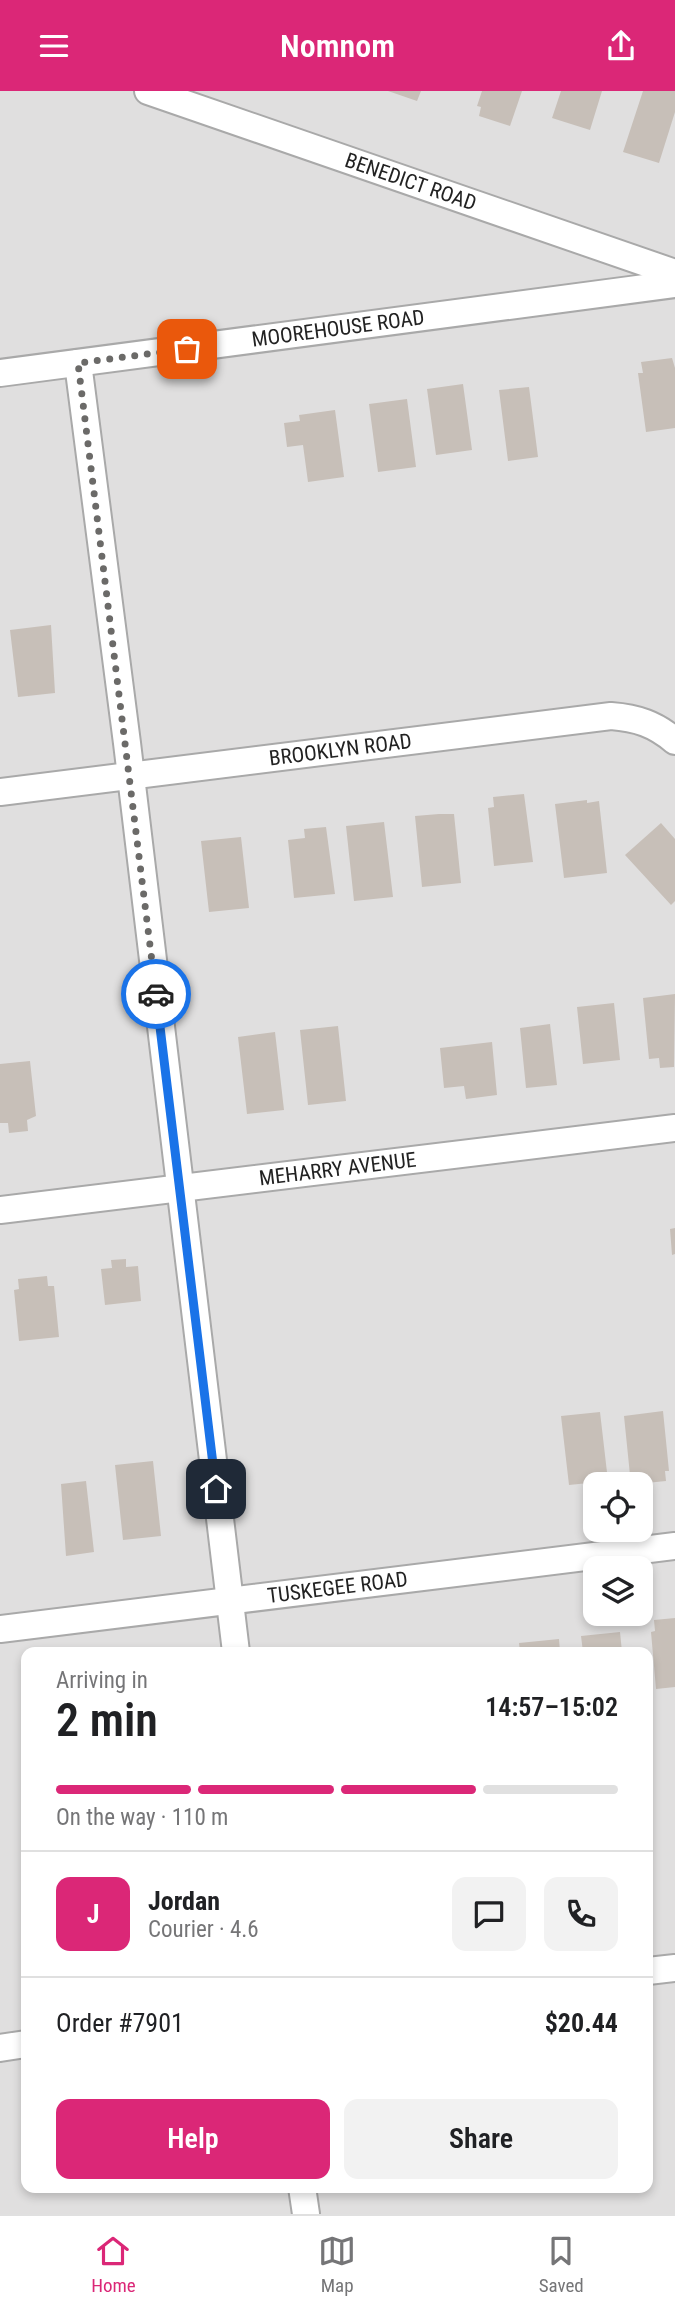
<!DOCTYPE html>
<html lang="en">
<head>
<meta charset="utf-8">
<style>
  :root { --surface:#fff; --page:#f2f2f2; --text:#202124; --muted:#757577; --line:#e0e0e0; --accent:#db2777 }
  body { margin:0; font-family:"Roboto Condensed",sans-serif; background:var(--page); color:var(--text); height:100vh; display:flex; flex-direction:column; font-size:26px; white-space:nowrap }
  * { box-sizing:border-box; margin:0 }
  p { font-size:23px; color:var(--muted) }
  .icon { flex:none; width:38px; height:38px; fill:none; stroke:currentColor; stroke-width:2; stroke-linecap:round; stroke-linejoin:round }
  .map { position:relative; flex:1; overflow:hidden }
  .details { position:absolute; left:21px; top:1556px; width:632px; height:546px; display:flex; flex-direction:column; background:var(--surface); border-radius:14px; box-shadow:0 4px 10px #0003 }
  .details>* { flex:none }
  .fabs { position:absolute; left:583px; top:1381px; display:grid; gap:14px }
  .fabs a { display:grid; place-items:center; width:70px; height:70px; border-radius:14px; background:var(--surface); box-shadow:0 4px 10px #0003; font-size:35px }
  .pin { position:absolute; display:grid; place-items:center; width:60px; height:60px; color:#fff; margin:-30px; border-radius:14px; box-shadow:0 4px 10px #0006 }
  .courier { position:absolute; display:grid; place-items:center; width:70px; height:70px; margin:-35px; border:5px solid #1a73e8; border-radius:50%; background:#fff; color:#222; box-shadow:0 2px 9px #0007 }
  .head em { font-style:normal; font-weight:600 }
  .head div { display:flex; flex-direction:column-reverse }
  .head { display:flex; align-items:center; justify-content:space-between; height:119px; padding:0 35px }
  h1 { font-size:46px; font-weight:600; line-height:52px }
  .bar { display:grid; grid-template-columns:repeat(4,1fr); gap:10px 7px; align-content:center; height:84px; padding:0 35px }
  .bar i { height:9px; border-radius:5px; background:var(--line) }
  .bar .active { background:var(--accent) }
  .bar p { grid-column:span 4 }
  .line { display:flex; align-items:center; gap:18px; padding:0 35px; border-top:2px solid var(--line) }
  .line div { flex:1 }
  .round { display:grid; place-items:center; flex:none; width:74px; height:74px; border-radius:14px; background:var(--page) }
  .action { display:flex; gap:14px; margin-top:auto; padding:14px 35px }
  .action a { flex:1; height:80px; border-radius:14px; background:var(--accent); color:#fff; font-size:28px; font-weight:600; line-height:80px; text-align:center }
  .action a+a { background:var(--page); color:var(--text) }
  header { display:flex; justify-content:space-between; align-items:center; height:91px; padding:0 35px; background:var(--accent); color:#fff; font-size:32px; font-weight:600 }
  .dock { display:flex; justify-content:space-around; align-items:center; height:98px; border-top:2px solid var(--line); background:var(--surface); font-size:19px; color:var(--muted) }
  .dock a { display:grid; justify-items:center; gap:4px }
  .dock .active { color:var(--accent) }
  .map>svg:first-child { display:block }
  .residential { fill:#e0dfdf; fill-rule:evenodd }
  .building { fill:#c7bfb8 }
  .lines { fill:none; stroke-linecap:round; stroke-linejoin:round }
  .minor-casing { stroke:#a9a9a9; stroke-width:30 }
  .minor { stroke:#fff; stroke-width:26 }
  .done { stroke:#6b6a68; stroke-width:7; stroke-dasharray:0 12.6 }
  .route { stroke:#1a73e8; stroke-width:9 }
  .labels { text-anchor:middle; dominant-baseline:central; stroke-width:5; stroke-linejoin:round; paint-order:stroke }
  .street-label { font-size:21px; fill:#222; stroke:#fff }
</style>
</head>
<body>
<header><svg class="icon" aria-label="menu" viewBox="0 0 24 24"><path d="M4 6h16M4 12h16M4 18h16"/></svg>Nomnom<svg class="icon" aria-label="share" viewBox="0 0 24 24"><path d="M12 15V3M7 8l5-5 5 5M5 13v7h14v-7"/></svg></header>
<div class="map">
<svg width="675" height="2123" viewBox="0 0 675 2123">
  <rect width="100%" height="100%" fill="#f2efe9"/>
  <!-- residential -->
  <path class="residential" d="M0,0h675v2123h-675zM595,1393h45v45h-45zM595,1477h45v45h-45zM26,1561h622v535h-622z"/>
  <!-- building -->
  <path class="building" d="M388,0h33l-4,10z
    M482,0h40l-12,35 -31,-10 2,-9 -4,-1z
    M561,0h41l-12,39 -38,-12z
    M643,0h32v21l-16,51 -36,-11z
    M672,267l3,10v60l-29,4 -8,-59h5l-2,-11z
    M463,293l9,66 -36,5 -9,-66z
    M529,296l9,70 -30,4 -9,-71z
    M407,308l9,68 -38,5 -9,-68z
    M335,319l9,67 -36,5 -5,-37 -16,2 -3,-24 16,-2 -1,-6z
    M51,534l4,68 -37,4 -8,-67z
    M524,703l9,68 -39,4 -6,-58 6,-1 -1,-10z
    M587,709v3l12,-2 8,72 -43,5 -9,-74z
    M439,723h15l7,69 -39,4 -7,-71z
    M384,731l9,75 -39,4 -8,-75z
    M661,732l14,16v62l-4,4 -46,-50z
    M326,736l9,67 -41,4 -6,-58 17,-2 -1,-9z
    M241,746l8,71 -40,4 -8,-71z
    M675,903l-1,73 -14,1 -1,-10 -10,1 -6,-61z
    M614,912l6,57 -37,4 -6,-57z
    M550,933l7,61 -31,3 -6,-60z
    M338,935l8,75 -38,4 -8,-75z
    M275,941l9,78 -37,4 -9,-77z
    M492,951l5,53 -31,4 -2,-13 -20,2 -4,-40z
    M30,970l6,55 -9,4 1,11 -19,2 -1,-10h-8v-59z
    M675,1137v26l-3,1 -2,-26z
    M126,1168v8l12,-1 3,35 -36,4 -4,-36 11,-1 -1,-8z
    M47,1185l1,10h6l5,51 -40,4 -5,-51 5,-1 -1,-10z
    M663,1320l6,60h-4l1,10 -30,3 -1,-10 -5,1 -6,-59z
    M600,1321l8,69 -39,4 -8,-69z
    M153,1370l8,75 -38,4 -8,-75z
    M86,1390l8,71 -28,4 -5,-72z
    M675,1527v69l-19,2 -5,-57 4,-1 -1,-11z
    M620,1541l2,20h-39l-2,-16z
    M559,1548l1,13h-40l-1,-9z"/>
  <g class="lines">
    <defs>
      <g id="minor">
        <path id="s1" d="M148,0l527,182"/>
        <path d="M78,272l49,380 109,909"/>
        <path id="s2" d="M0,282l675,-89"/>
        <path id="s3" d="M0,701l611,-76c26,2 44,8 64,25"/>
        <path id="s4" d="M0,1119l675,-82"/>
        <path id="s5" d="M0,1538l675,-83"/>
        <path d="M648,1880l27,-3"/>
        <path d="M0,1957l26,-4"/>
        <path d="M302,2096l4,27"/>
      </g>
    </defs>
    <!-- minor casing -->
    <use href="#minor" class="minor-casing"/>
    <!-- minor -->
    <use href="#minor" class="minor"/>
  </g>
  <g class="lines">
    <!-- done -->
    <path class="done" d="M156,903l-78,-631 109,-14"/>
    <!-- route -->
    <path class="route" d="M156,903l60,495"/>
  </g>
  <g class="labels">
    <!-- street labels -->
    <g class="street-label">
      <text stroke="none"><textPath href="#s1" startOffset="278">BENEDICT ROAD</textPath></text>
      <text stroke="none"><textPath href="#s2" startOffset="341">MOOREHOUSE ROAD</textPath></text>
      <text stroke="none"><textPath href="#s3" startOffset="343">BROOKLYN ROAD</textPath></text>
      <text stroke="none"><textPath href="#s4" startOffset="340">MEHARRY AVENUE</textPath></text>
      <text stroke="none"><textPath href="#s5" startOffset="340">TUSKEGEE ROAD</textPath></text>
    </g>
  </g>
</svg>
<div class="fabs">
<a><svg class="icon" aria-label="locate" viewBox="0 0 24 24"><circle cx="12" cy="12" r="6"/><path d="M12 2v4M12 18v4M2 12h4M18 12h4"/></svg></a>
<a><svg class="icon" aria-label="layers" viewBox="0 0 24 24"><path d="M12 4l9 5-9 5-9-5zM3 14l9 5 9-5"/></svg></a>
</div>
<div class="pin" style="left:187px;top:258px;background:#ea580c"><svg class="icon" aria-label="bag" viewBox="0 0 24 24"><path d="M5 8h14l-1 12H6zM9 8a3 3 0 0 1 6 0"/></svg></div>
<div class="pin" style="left:216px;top:1398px;background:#1f2937"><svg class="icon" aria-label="home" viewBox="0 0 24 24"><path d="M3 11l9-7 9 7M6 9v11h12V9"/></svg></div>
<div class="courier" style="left:156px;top:903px"><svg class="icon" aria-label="car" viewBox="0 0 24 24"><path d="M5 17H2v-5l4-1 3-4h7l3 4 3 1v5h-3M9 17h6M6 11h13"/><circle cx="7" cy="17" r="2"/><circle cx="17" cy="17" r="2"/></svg></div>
<section class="details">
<div class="head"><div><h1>2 min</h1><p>Arriving in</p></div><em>14:57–15:02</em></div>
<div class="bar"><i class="active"></i><i class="active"></i><i class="active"></i><i></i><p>On the way · 110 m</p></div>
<div class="line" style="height:126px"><b class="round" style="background:var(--accent);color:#fff">J</b><div><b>Jordan</b><p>Courier · 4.6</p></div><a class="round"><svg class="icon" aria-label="chat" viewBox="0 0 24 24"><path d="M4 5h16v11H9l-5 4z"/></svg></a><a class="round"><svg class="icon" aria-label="phone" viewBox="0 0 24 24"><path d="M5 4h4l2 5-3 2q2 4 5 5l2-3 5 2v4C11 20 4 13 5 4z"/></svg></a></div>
<div class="line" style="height:91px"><div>Order #7901</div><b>$20.44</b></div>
<div class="action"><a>Help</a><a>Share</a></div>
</section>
</div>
<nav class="dock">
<a class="active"><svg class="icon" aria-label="home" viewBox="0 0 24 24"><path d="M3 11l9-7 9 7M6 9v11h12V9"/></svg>Home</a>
<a><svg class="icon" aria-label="map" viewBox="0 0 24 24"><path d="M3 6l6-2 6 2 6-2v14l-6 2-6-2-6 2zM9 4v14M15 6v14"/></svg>Map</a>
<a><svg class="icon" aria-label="saved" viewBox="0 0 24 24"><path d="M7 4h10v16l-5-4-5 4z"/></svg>Saved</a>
</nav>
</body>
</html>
